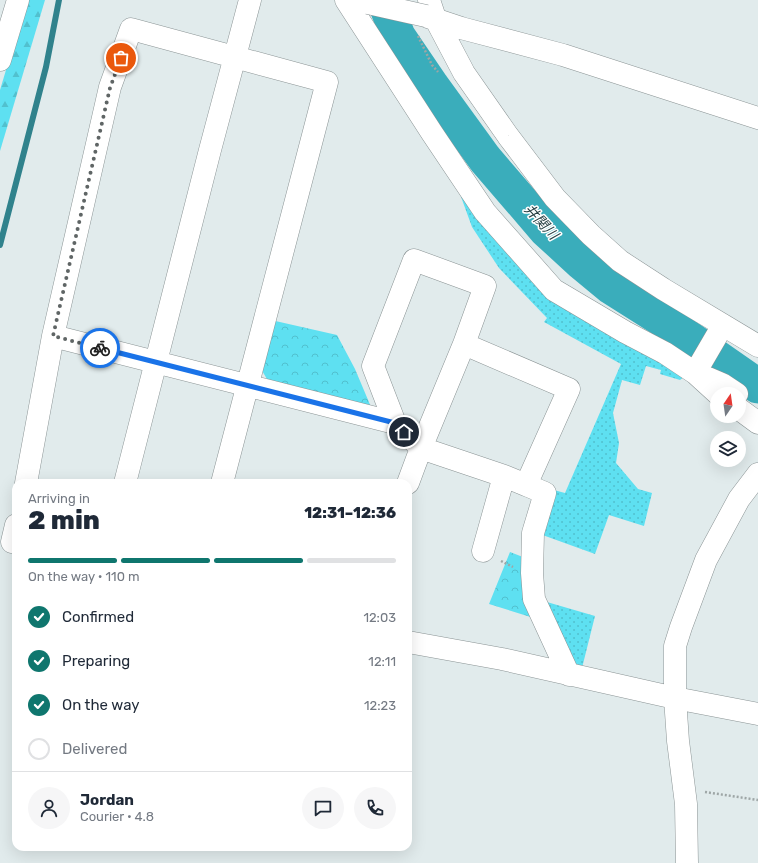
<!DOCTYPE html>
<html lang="en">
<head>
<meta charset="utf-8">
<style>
  :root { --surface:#fff; --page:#f6f6f7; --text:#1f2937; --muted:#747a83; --line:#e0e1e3; --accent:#0f766e }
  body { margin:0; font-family:Rubik,"Noto Sans JP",sans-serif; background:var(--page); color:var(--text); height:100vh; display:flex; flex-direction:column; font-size:15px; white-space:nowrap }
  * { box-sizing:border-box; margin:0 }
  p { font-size:13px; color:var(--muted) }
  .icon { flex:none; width:22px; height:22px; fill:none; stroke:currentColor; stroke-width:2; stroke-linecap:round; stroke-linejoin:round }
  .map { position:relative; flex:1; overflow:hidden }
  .details { position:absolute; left:12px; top:479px; width:400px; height:372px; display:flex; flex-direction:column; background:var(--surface); border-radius:12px; box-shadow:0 4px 16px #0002 }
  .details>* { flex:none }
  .needle { width:26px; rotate:13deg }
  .fabs { position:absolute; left:710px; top:387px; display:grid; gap:8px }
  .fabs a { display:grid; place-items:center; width:36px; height:36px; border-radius:50%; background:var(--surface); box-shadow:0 4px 16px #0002; font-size:20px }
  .pin { position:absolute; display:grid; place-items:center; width:34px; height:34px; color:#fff; margin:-17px; border:2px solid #fff; border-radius:50%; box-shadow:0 1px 4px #0007 }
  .courier { position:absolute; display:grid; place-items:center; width:40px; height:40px; margin:-20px; border:3px solid #1a73e8; border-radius:50%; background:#fff; color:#222; box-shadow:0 1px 5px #0007 }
  .head em { font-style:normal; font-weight:800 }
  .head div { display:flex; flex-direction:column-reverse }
  .head { display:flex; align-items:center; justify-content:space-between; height:68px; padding:0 16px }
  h1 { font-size:26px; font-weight:800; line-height:30px }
  .bar { display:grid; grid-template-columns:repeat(4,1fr); gap:6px 4px; align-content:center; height:48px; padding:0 16px }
  .bar i { height:5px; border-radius:3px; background:var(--line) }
  .bar .current { background:var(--accent) }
  .bar p { grid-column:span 4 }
  .line { display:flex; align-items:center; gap:10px; padding:0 16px; border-top:1px solid var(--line) }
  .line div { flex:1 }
  .round { display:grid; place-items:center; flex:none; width:42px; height:42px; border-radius:21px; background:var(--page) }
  ol { padding:0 16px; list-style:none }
  li { display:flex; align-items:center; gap:12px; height:44px }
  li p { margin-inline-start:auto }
  li .icon { padding:4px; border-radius:50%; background:var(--accent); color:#fff; stroke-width:4 }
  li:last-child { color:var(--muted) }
  li i { width:22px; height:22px; border:2px solid var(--line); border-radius:50% }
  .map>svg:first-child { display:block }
  .grass { fill:url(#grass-dots) }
  .forest { fill:url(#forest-firs) }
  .park { fill:url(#park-crowns) }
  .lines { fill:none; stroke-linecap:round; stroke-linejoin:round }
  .stream { stroke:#30828c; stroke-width:6 }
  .river { stroke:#3aadbb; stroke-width:35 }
  .minor-casing { stroke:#8b9495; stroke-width:23 }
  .path { stroke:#9ea6a6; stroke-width:2.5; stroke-dasharray:2 2; stroke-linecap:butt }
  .minor { stroke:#fff; stroke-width:22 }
  .minor-bridge-casing { stroke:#8b9495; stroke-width:23; stroke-linecap:butt }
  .minor-bridge { stroke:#fff; stroke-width:22 }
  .done { stroke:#5f6565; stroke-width:4; stroke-dasharray:0 7.2 }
  .route { stroke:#1a73e8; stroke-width:5 }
  .labels { text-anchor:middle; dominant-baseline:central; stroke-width:3; stroke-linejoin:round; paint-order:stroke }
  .water-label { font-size:14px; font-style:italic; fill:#274044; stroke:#fff }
</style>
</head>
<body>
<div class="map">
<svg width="758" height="863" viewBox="0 0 758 863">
  <defs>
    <pattern id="grass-dots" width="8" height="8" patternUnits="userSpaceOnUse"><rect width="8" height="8" fill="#5ee0f1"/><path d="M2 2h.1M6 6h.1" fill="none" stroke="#51c0ce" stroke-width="1.8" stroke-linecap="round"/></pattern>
    <pattern id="forest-firs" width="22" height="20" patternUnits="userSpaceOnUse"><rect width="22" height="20" fill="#5ee0f1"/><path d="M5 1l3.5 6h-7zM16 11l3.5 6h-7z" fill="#51c0ce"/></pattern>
    <pattern id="park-crowns" width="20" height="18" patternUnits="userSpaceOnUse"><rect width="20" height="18" fill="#5ee0f1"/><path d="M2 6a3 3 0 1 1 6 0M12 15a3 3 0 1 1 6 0" fill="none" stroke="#51c0ce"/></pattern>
  </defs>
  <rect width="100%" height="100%" fill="#e1ebec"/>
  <!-- grass -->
  <path class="grass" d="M460,194l46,58 181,122 -7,6 -20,-6 1,-4 -15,-4 -6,19 -18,-5 -9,33 6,30 -3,20 22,26 14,4 -8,33 -35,-11 -14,39 -58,-21 13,-44 15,4 56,-129 -77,-42 3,-4 -48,-50 -27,-41z
    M540,600l55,16 -13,52 -11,-2z"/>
  <!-- forest -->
  <path class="forest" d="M27,0h18l-45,151v-61z"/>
  <!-- park -->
  <path class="park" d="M271,320l66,15 18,34 16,38 -103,-26 -8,-14z
    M510,552l18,7 9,60 -48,-15z"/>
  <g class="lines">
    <!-- stream -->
    <path class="stream" d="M0,245l46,-178 13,-67"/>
    <!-- river -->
    <path class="river" d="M384,0l14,36 34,50 53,73 61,71 36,33 29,24 49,31 98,68"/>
    <defs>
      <path id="minor" d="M346,0l86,133 53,79 69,78 71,42 40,21 30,20 23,21
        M429,0l6,18 29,55 44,63 47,62 36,37 29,26 43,28 95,57
        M428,17l33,11 102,27 195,63
        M0,60l18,-60
        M53,336l342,87
        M695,373l28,-48
        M708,378l14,6 15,10
        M739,409l19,14
        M26,483l27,-147 57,-249 21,-58 196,53 -105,401
        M125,483l85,-333 40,-150
        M408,483l13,-35 43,-104 21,-58 -71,-26 -41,106 22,57 26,25 83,28 22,9 43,-96 -105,-45
        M526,485l19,8 -12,40 -1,40 2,26 35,76
        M12,542l4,-17
        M483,551l21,-75
        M408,642l94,17 173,39 83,16
        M687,863l-1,-59 -8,-63 -3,-43v-52l6,-19 25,-67 33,-61 19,-25"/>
    </defs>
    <!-- minor casing -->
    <use href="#minor" class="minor-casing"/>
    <!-- path -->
    <path class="path" d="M418,36l14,29 6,7
      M501,561l12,6
      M705,792l53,8"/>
    <!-- minor -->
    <use href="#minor" class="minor"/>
    <defs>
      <path id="minor-bridge" d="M368,3l58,13"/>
    </defs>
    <!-- minor-bridge casing -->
    <use href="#minor-bridge" class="minor-bridge-casing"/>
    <!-- minor-bridge -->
    <use href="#minor-bridge" class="minor-bridge"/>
  </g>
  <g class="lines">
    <!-- done -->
    <path class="done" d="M100,348l-47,-12 57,-248 11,-30"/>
    <!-- route -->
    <path class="route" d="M100,348l295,75 9,9"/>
  </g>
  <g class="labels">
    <!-- water labels -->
    <g class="water-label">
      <text transform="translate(541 222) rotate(47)">井関川</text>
    </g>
  </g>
</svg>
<div class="fabs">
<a><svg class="needle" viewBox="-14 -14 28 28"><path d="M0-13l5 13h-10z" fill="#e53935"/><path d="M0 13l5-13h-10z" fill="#747a83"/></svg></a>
<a><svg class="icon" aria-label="layers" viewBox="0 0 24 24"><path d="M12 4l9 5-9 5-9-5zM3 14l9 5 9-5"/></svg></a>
</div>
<div class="pin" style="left:121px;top:58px;background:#ea580c"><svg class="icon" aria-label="bag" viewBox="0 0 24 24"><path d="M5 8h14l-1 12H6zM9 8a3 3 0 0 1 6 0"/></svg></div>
<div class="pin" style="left:404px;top:432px;background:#1f2937"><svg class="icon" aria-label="home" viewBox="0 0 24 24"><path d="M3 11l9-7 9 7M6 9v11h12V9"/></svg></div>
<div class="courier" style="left:100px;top:348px"><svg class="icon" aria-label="bike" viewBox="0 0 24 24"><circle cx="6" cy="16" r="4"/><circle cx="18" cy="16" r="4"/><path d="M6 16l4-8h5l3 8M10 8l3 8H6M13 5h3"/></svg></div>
<section class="details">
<div class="head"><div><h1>2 min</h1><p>Arriving in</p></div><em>12:31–12:36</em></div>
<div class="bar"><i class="current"></i><i class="current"></i><i class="current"></i><i></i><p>On the way · 110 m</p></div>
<ol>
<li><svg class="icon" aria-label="check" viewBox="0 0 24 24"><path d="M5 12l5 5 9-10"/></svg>Confirmed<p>12:03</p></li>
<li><svg class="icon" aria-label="check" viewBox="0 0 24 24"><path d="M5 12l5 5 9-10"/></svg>Preparing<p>12:11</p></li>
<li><svg class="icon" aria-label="check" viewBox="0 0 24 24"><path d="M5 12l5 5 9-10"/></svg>On the way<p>12:23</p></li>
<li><i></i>Delivered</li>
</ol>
<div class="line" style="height:72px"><a class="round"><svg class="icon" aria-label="person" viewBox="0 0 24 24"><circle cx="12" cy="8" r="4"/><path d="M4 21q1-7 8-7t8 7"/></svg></a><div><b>Jordan</b><p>Courier · 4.8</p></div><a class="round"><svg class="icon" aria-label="chat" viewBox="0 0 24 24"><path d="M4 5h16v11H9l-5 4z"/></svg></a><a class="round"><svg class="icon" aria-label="phone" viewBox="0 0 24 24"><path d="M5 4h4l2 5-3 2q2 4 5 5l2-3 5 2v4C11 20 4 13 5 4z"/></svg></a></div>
</section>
</div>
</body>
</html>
